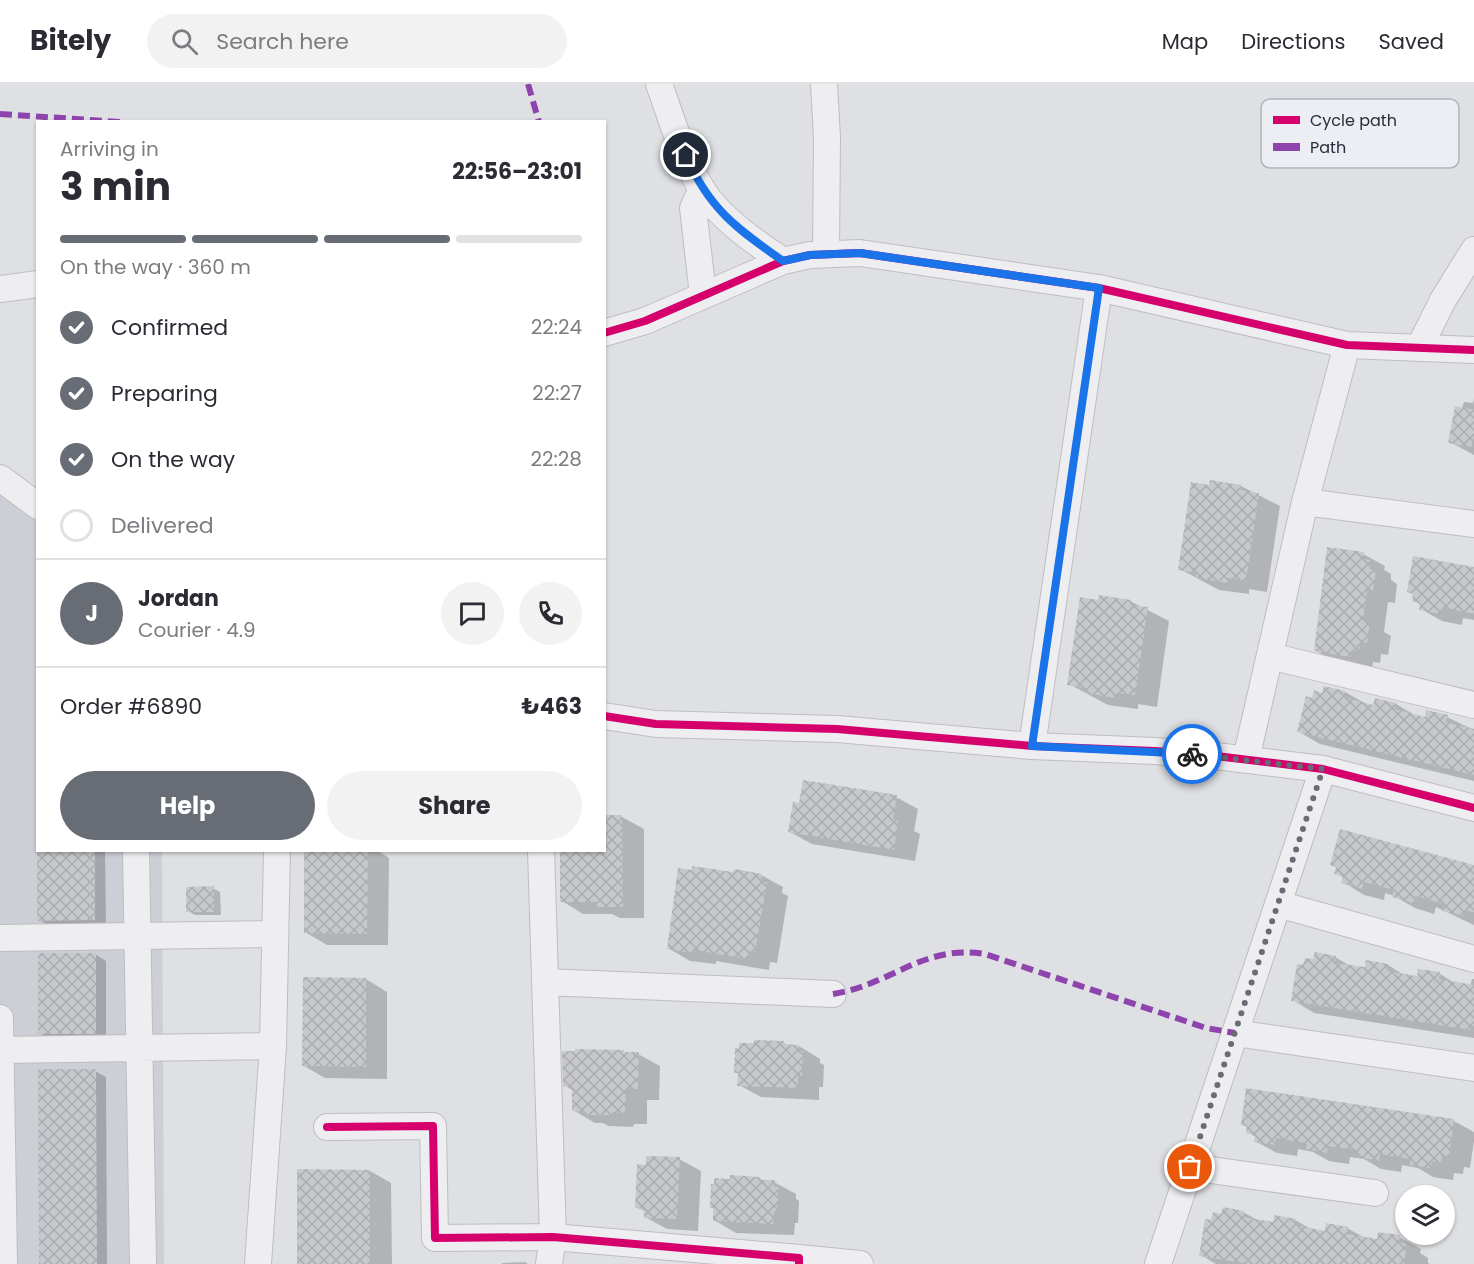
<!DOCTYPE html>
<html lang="en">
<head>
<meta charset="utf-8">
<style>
  :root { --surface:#fff; --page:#f2f2f3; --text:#2b2b33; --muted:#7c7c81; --line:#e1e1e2; --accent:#686c75 }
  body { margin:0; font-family:Poppins,sans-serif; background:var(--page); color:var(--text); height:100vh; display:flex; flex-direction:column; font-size:22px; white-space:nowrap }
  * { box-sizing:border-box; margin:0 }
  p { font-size:20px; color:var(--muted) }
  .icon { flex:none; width:33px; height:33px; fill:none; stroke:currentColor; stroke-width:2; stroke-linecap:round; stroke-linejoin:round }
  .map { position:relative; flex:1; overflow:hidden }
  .sheet { position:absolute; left:36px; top:36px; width:570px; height:732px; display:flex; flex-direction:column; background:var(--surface); border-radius:0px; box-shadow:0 2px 4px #0004 }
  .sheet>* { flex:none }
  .fabs { position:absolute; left:1395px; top:1101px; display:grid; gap:12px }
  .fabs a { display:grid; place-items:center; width:60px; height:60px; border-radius:50%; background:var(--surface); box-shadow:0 2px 4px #0004; font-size:30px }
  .pin { position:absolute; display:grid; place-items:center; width:51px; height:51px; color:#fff; margin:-26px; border:3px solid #fff; border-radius:50%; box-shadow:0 2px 6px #0007 }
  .courier { position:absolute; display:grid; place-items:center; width:60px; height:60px; margin:-30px; border:4px solid #1a73e8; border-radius:50%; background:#fff; color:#222; box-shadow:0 2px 8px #0007 }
  .overview em { font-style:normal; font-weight:700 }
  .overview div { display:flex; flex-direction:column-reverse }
  .overview { display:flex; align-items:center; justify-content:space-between; height:102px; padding:0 24px }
  h1 { font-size:39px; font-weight:700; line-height:45px }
  .bar { display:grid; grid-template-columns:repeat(4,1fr); gap:9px 6px; align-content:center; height:72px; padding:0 24px }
  .bar i { height:8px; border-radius:4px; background:var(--line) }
  .bar .selected { background:var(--accent) }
  .bar p { grid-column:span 4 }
  .line { display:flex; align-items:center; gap:15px; padding:0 24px; border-top:2px solid var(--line) }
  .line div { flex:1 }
  .round { display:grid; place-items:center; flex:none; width:63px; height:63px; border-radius:32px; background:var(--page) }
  ol { padding:0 24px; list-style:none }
  li { display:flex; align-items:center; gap:18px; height:66px }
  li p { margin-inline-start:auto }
  li .icon { padding:6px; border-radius:50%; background:var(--accent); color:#fff; stroke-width:4 }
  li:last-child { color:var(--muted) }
  li i { width:33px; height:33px; border:3px solid var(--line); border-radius:50% }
  .cta { display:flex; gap:12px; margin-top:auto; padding:12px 24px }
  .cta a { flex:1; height:69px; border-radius:36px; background:var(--accent); color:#fff; font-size:24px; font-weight:700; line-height:69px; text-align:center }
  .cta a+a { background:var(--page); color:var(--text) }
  header { display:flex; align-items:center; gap:36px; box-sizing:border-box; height:84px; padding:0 30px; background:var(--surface); border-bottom:2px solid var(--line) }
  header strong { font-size:28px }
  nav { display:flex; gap:33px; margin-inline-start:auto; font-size:21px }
  .search { width:420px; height:54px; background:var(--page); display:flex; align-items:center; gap:15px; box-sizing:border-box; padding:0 21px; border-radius:33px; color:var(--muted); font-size:22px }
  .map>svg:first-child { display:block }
  .built { fill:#cdcfd6 }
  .shadow { fill:#0003 }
  .building { fill:url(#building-cross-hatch) }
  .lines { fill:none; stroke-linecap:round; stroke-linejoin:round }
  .minor-casing { stroke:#bdbec1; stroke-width:28 }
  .minor { stroke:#eeeef0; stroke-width:26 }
  .quiet { stroke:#8e44ad; stroke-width:6; stroke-dasharray:12 6; stroke-linecap:butt }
  .cycleway-casing { stroke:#eceef3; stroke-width:11 }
  .cycleway { stroke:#d6006c; stroke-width:8 }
  .done { stroke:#686c75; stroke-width:6; stroke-dasharray:0 10.8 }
  .route { stroke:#1a73e8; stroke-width:8 }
  .key { fill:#eceef3; stroke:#b1b4bc; stroke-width:1.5 }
  .key-label { font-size:16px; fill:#282d3a }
</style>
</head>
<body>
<header>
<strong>Bitely</strong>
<div class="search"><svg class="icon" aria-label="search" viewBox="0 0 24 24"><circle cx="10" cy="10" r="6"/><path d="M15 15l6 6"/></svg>Search here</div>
<nav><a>Map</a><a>Directions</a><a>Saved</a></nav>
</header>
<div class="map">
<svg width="1474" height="1180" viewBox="0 0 1474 1180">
  <defs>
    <pattern id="building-cross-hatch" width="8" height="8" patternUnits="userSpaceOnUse" patternTransform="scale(1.5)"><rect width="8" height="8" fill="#c7c8cb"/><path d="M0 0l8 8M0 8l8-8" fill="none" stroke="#abacaf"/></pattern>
  </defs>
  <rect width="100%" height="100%" fill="#dfe0e3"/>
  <!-- built -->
  <path class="built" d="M0,388l37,23 1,355 124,1 2,413h-164z"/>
  <!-- shadow -->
  <path class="shadow" d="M1474,315v56l-24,-13 14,-40 9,1z
    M1241,402l39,20 -13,86 -18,-3v5l-30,-4 -39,-21 30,-82z
    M1363,470l22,12 -1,4 7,4v6l6,4 -2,19 -7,-1 -4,30 7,4 -3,19 -7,-1 -1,9 -7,-1 -1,6 -35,-5 -22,-13z
    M1474,485v51l-11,-2 -1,7 -20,-4 -21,-12v-4l-8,-5 1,-5 -6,-4z
    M1130,517l39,20 -12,86 -19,-3v5l-30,-4 -39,-21z
    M1345,608l21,12 9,2 1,-7 20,5 22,13 8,2 21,-2 27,13v51l-154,-37 -21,-12 14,-33 11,-5z
    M896,713l22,12 -4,22 6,3 -5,27 -103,-17 -22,-12z
    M622,733l22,12v89h-24l-8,-4h-29l-21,-13 42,-51z
    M39,766h66l1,76h-56l-11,-6z
    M306,766h70l13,8 -1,87h-61l-22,-13z
    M1474,783v58l-38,-18 -2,7 -19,-6 -21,-12 -9,-3 -1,7 -20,-5 -21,-13 1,-4 -8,-5z
    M693,788l68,3 22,12 -1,6 6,3 -11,67 -7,-1 -1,8 -53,-9v3l-26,-3 -22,-13z
    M213,804l7,4 1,23h-26l-7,-4z
    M95,870l11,7v78l-56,1 -10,-7z
    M1335,873l17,10 14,2 22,-4 16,10 14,2 22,-3 16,10 14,2 2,-7h2v59l-160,-25 -21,-13 12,-33z
    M366,895l21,13v87l-62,-1 -21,-12z
    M784,959l5,3h10l21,13v4l4,2 -1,22h-4v13l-58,-3 -22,-12v-11l-3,-2z
    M624,968l4,2h10l22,12 -1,34h-12v24h-13l-1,3 -25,-1 -5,-3h-8l-22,-13 1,-19 -9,-5z
    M95,987l11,6 1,187h-66z
    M1454,1037l20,11v9l-4,27 -6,-1 -1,7 -9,-1 -1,7 -20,-3 -15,-9 -16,-3 -1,7 -20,-3 -17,-10 -14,-2 -1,7 -20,-3 -16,-9 -15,-3 -1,7 -20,-3 -22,-12 1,-4 -8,-4v-5l-6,-4z
    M679,1075l22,12 -3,60 -31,-2 -22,-12 1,-5 -9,-5 11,-41z
    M370,1087l21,12 1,81h-92z
    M759,1094l6,4h9l22,12v5l3,2 -1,22h-3l-1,12 -58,-2 -22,-13 1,-10 -4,-3z
    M1243,1128l16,9 16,3 20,-4 18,10 14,2 20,-4 18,10 13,3 21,-4 22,12 -1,4 8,5v5l2,1h-214l-15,-9 12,-33 10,-7z
    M525,1178l3,2h-26v-1z"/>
  <!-- building -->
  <path class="building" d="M1455,322l19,4v26l-3,11 -23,-4z
    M1210,396l31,5v5l18,3 -13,88 -18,-3 -1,5 -31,-5v-5l-18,-3 13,-88 18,3z
    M1327,463l37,5 -1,7 7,1 -1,9 7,1 -3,21 -6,-1 -4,31 7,1 -3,21 -7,-1 -1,9 -8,-1v7l-37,-6z
    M1413,472l61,11v47l-32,-7 -2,7 -21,-4 1,-7 -8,-2 1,-7 -6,-2z
    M1099,511l32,5 -1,5 18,2 -13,88 -18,-2 -1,5 -31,-5v-5l-18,-3 13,-88 18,3z
    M1324,602l21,5 -1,6 29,8 2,-7 21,5 -1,6 30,8 1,-7 22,5 -2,7 28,7v46l-177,-43 9,-36 6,2 2,-8 8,3z
    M803,696l94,15 -4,24 5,1 -4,30 -106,-18 5,-30 6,1z
    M604,731h18l1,92h-26v-5h-37v-52h44z
    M1340,745l134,36v47l-9,-2 -2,6 -21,-5 2,-7 -29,-8 -2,7 -21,-6 2,-7 -30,-8 -2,7 -21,-6 2,-7 -9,-2 2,-7 -6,-2z
    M37,766h58v70l-58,1z
    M304,766h64l-1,84 -63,-1z
    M692,782l41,6 2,-3 27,5 -2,8h7l-12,70 -6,-1 -2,8 -52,-9 -1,3 -27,-4 11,-81 14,2z
    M214,802v26h-28v-25z
    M1315,868l21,4 -1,7 30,4 1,-7 22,4 -1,7 30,5 1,-7 22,3 -1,7 35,6v41l-3,-1 -1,5 -179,-29 6,-37 6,1 2,-7 8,1z
    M38,869h58v81h-58z
    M303,893l63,1v89l-64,-1z
    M754,956l30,1v3l15,1v6h4l-1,25h-4v12l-61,-2 1,-13h-4l1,-25 4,1v-6h15z
    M575,965l49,1v2h15l-1,37 -12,-1 -1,25 -13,-1v3h-27v-3l-13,-1v-24h-9l-1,-36h13z
    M38,985h58l1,195h-58z
    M1246,1004l208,31 -5,37 -7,-1 -1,8 -9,-2 -1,7 -21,-3 1,-6 -31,-5 -1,7 -21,-4 1,-7 -31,-4 -1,7 -21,-4 1,-6 -31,-5 -1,7 -21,-3 1,-7 -9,-2 1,-7 -6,-1z
    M646,1072l34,1 -3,62 -33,-1v-9l-9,-1 2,-44 9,1z
    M297,1085l73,1v94h-73z
    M730,1091l30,2v3h15l-1,7h4l-1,24h-3l-1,13 -60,-3v-13h-3l1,-24h3v-6l16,1z
    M1223,1123l21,4 -1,6 30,5 1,-7 22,4 -1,6 30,6 1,-8 22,4 -1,7 30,5 1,-7 22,3 -1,7 8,2 -3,20h-154l-51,-8 6,-37 6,1 2,-8 8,2z"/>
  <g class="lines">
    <defs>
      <path id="minor" d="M659,0c14,38 27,87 52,118 20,24 47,42 72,59
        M824,0l3,53 -1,117
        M702,105l-9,19 10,87
        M0,205l38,-5
        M604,249l41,-12 138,-60 27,-6 50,-2 239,35 248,57 127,5
        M1419,264l24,-48 31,-50
        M0,394l38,28
        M1305,418l169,22
        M1278,574l196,47
        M604,632l52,8 181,5 195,17 123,5 61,5 107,13 151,39
        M1032,662l67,-458
        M1246,675l59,-257 42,-157
        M136,766l7,414
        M541,766l12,387 -4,27
        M1278,820l196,55
        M0,854l275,-4
        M545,898l288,12
        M0,934l4,246
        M1235,949l239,35
        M0,966l273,-4
        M327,1043l106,-1 2,112 118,-1 246,21v6
        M1190,1083l185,26
        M799,1174l61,6
        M258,1180l15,-218 4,-196
        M1158,1180l165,-495"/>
    </defs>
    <!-- minor casing -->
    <use href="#minor" class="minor-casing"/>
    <!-- minor -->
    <use href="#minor" class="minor"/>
    <!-- quiet -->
    <path class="quiet" d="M528,0l11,38
      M0,30l121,8
      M833,910c58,-9 90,-50 152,-40l221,74 29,5"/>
    <defs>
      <path id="cycleway" d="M604,249l41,-12 138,-60 27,-6 50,-2 239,35 248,57 127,5
        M604,632l52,8 181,5 195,17 123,5 61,5 107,13 151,39
        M327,1043l106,-1 2,112 118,-1 246,21v6"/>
    </defs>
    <!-- cycleway casing -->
    <use href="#cycleway" class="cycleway-casing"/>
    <!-- cycleway -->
    <use href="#cycleway" class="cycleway"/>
  </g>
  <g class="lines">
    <!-- done -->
    <path class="done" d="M1190,1083l133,-398 -131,-15"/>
    <!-- route -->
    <path class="route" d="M686,71c22,53 51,74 97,106l27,-6 50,-2 239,35 -67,458 160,8"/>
  </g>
  <!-- legend -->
  <rect x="1261" y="15" width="198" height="69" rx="9" class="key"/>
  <rect x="1273" y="32" width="27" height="8" fill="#d6006c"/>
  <rect x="1273" y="59" width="27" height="8" fill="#8e44ad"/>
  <g class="key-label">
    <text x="1310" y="42">Cycle path</text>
    <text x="1310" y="69">Path</text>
  </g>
</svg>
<div class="fabs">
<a><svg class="icon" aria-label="layers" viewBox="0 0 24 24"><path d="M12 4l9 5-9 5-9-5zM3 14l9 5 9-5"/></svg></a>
</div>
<div class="pin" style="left:1190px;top:1083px;background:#ea580c"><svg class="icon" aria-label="bag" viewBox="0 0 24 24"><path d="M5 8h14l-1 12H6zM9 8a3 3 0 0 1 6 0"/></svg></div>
<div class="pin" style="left:686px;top:71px;background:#1f2937"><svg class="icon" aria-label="home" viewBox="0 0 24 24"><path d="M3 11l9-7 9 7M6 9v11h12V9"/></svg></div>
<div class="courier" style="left:1192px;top:670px"><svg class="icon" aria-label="bike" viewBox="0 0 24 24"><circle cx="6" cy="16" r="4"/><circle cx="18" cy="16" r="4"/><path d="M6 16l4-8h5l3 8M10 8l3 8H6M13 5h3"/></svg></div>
<section class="sheet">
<div class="overview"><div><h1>3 min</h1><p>Arriving in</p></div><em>22:56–23:01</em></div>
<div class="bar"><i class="selected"></i><i class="selected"></i><i class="selected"></i><i></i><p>On the way · 360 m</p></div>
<ol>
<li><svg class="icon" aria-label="check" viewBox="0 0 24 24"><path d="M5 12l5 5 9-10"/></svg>Confirmed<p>22:24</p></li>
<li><svg class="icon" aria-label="check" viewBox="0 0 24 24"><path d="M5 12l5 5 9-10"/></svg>Preparing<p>22:27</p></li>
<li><svg class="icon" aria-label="check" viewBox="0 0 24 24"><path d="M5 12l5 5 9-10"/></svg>On the way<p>22:28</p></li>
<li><i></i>Delivered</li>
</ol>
<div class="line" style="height:108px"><b class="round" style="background:var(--accent);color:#fff">J</b><div><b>Jordan</b><p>Courier · 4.9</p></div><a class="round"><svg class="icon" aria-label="chat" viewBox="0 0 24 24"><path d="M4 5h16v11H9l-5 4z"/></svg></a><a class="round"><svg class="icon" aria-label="phone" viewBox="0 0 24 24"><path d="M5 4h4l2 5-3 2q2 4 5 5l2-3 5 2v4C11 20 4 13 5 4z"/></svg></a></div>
<div class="line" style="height:78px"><div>Order #6890</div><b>₺463</b></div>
<div class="cta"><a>Help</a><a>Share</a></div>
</section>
</div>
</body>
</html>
